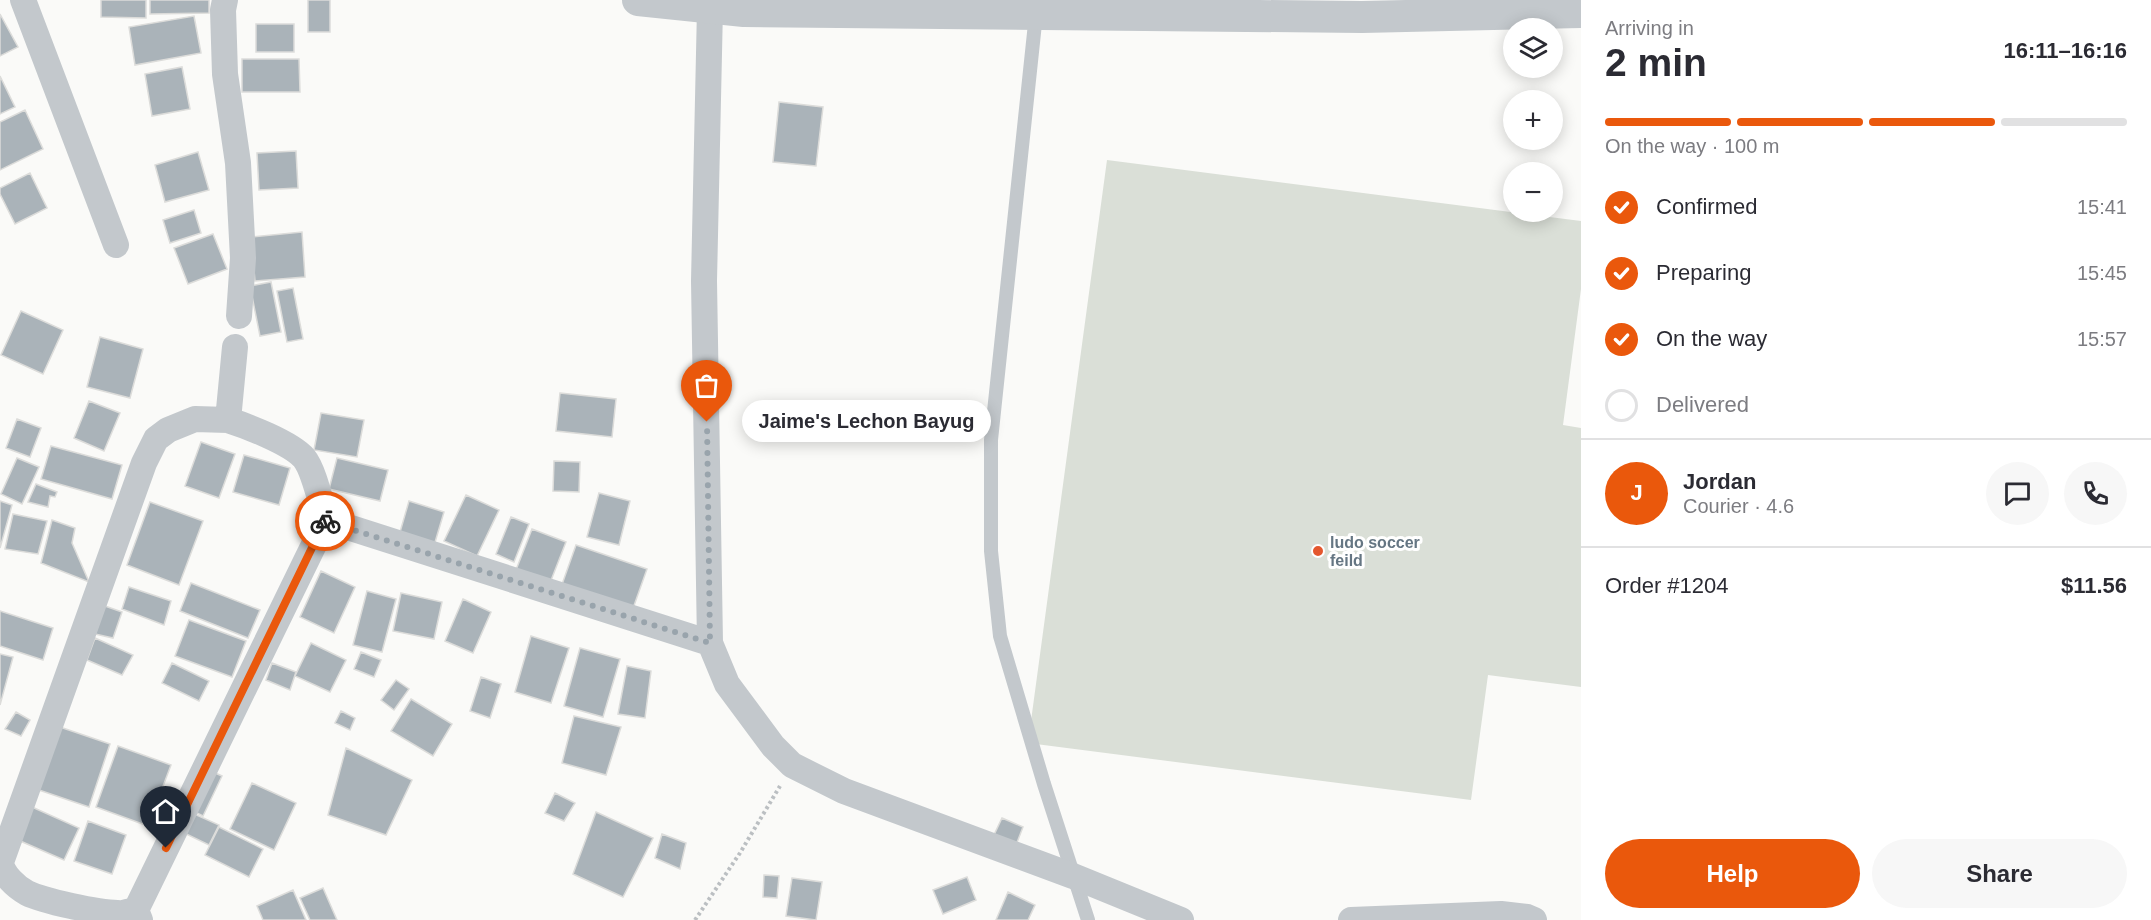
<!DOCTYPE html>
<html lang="en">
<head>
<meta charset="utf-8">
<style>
  :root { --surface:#fff; --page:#f7f7f7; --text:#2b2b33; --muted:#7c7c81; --line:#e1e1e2; --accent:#ea580c }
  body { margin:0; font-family:Helvetica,sans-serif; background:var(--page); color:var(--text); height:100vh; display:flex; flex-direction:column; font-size:22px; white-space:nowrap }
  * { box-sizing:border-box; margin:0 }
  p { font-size:20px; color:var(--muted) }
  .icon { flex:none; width:33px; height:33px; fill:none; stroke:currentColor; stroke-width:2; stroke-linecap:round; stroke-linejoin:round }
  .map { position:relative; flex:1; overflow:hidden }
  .sheet { display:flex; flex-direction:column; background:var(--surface); width:570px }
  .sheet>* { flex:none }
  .tools { position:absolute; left:1503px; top:18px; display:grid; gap:12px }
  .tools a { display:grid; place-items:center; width:60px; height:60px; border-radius:50%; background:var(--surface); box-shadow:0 3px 15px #0003; font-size:30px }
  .pin { position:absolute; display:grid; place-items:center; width:51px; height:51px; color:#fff; margin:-62px -26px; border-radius:50% 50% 50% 0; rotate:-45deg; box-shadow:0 0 6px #0007 }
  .pin .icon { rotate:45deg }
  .courier { position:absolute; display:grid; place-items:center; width:60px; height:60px; margin:-30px; border:4px solid #ea580c; border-radius:50%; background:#fff; color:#222; box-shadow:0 2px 8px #0007 }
  .bubble { position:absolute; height:42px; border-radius:21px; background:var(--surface); box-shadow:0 3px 15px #0003; font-size:20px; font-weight:800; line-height:42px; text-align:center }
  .overview em { font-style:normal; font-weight:800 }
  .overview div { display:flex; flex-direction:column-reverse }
  .overview { display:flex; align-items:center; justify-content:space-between; height:102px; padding:0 24px }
  h1 { font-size:39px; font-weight:800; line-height:45px }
  .bar { display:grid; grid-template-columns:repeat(4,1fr); gap:9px 6px; align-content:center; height:72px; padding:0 24px }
  .bar i { height:8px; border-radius:4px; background:var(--line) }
  .bar .active { background:var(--accent) }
  .bar p { grid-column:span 4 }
  .line { display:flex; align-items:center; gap:15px; padding:0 24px; border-top:2px solid var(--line) }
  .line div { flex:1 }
  .round { display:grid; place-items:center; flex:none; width:63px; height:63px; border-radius:32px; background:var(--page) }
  ol { padding:0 24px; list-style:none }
  li { display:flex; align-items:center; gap:18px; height:66px }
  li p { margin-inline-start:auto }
  li .icon { padding:6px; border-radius:50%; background:var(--accent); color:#fff; stroke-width:4 }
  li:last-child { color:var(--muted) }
  li i { width:33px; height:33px; border:3px solid var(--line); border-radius:50% }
  .button { display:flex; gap:12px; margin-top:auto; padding:12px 24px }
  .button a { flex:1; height:69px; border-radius:36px; background:var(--accent); color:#fff; font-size:24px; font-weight:800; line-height:69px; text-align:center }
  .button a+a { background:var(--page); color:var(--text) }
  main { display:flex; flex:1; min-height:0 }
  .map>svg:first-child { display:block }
  .green { fill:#dadfd7 }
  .building { fill:#aab3b9; stroke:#dcdcda; stroke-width:1.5 }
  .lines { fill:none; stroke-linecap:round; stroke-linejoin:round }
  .path { stroke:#bbbfc2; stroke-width:4; stroke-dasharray:3 3; stroke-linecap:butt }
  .service { stroke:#c3c8cc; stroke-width:14 }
  .minor { stroke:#c3c8cc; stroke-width:26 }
  .tertiary { stroke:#c3c8cc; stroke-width:32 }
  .done { stroke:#99a4ac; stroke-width:6; stroke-dasharray:0 10.8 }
  .route { stroke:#ea580c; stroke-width:8 }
  .poi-dot { fill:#e4572e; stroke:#fff; stroke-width:2 }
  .labels { text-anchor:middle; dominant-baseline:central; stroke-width:6; stroke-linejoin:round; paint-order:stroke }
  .poi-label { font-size:16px; font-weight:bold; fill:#657683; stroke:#fff; text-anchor:start }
</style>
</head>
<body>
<main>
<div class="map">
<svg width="1581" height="920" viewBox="0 0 1581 920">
  <rect width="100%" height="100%" fill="#fafaf8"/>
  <!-- green -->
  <path class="green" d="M1107,160l474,61v68l-18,136 18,3v259l-93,-12 -17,125 -443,-57z"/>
  <!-- building -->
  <path class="building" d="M101,0h45v18l-45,-1z
    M150,0h59v13l-59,1z
    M308,0h22v32h-22z
    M0,14l18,33 -18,9z
    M194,16l7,37 -66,12 -6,-38z
    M256,24h38v28h-38z
    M242,59h57l1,33h-58z
    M182,67l8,42 -38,7 -7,-42z
    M0,76l15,31 -15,7z
    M779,102l44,5 -7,59 -43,-4z
    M25,110l18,39 -43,21v-48z
    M296,151l2,37 -39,2 -2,-37z
    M198,152l11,38 -44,12 -10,-37z
    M30,173l17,35 -32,16 -15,-30v-6z
    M194,210l7,23 -31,10 -7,-23z
    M302,232l3,45 -50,4 -4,-44z
    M213,234l14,35 -39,15 -14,-36z
    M271,282l10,50 -21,4 -10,-50z
    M293,288l10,51 -16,3 -10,-51z
    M21,311l42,19 -20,44 -42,-19z
    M100,337l43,12 -13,49 -43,-11z
    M560,393l56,6 -4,38 -56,-6z
    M89,401l31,12 -16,38 -30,-13z
    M321,413l43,7 -7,37 -43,-7z
    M17,419l24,9 -11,29 -24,-9z
    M201,442l34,12 -16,44 -34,-12z
    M51,446l71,19 -10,34 -71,-20z
    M244,455l46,13 -11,37 -46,-13z
    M17,458l22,9 -17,37 -21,-10z
    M337,458l51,12 -8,31 -51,-12z
    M554,461l26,1 -1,30 -26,-1z
    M36,484l21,8 -2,5 -5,-1 -2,11 -20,-5z
    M599,493l31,8 -11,44 -32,-8z
    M466,495l33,15 -22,46 -33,-15z
    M0,501l12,4 -12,43z
    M409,501l35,11 -11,37 -35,-10z
    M150,502l53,19 -24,64 -52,-20z
    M13,514l34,7 -9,33 -33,-5z
    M511,517l18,7 -15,38 -18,-8z
    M52,520l23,8 -3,15 17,39 -48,-19z
    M532,529l34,13 -18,46 -34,-13z
    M576,545l71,24 -16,45 -71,-24z
    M321,571l34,16 -21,46 -34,-16z
    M191,583l69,27 -12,28 -68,-27z
    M129,587l42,14 -7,24 -42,-16z
    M367,591l29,8 -14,53 -29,-7z
    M401,593l41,9 -8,37 -41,-8z
    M463,599l28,13 -18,41 -28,-12z
    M105,606l17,6 -9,26 -18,-4z
    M0,611l53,17 -10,32 -43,-14z
    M189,620l57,21 -14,36 -57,-21z
    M531,636l38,12 -18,55 -36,-11z
    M95,638l38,17 -11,20 -35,-15z
    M311,643l35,17 -16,32 -35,-16z
    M580,648l40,11 -17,58 -39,-11z
    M361,652l20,8 -7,17 -20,-8z
    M0,654l13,3 -13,48z
    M172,663l37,18 -10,20 -37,-18z
    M272,663l24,9 -6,18 -24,-10z
    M627,666l24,5 -6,47 -27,-4z
    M481,677l20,7 -11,34 -20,-7z
    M396,680l13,9 -15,21 -13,-10z
    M411,699l41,25 -19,32 -42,-25z
    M341,711l14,7 -5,12 -15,-7z
    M16,712l14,8 -9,16 -16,-7z
    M574,716l47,11 -15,48 -44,-12z
    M54,725l56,19 -21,63 -56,-19z
    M118,746l53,19 -23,61 -52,-19z
    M346,748l66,32 -26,55 -58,-20z
    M206,769l16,7 -19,40 -16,-8z
    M252,783l44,20 -22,47 -44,-21z
    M555,793l20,10 -11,18 -19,-8z
    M32,807l47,21 -15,32 -46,-20z
    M190,812l29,13 -10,20 -29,-14z
    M596,812l57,26 -30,59 -50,-23z
    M1002,818l21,9 -7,18 -22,-10z
    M88,821l38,14 -14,39 -38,-13z
    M219,827l44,22 -14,28 -44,-22z
    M662,834l24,9 -6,26 -25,-11z
    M764,875l15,1 -2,22 -14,-1z
    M967,877l9,23 -33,14 -10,-24z
    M792,878l30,4 -6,38 -30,-4z
    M323,888l14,32h-27l-10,-22z
    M293,890l13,30h-43l-6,-14z
    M1008,892l27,13 -7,15h-32z"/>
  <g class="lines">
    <!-- path -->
    <path class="path" d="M695,920l45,-67 40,-67"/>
    <!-- service -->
    <path class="service" d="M1036,14l-45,426v111l9,85 44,148 44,136"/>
    <!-- minor -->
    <path class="minor" d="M23,0l93,245
      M225,0l-2,10 2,64 13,89 5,95 -4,58
      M710,8l-6,273 6,362 17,41 46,62 19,19 52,26 229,85 108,44
      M326,520l384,123
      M136,910c-6,1 -13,4 -18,3 -19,0 -75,-12 -91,-20 -11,-6 -25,-19 -26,-31l143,-399 12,-24 12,-9 27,-11 33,1
      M140,920l-4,-10 190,-390c-5,-16 -12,-50 -22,-62 -13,-15 -57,-32 -76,-38l7,-73
      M1351,920l150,-6 26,3 7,3"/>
    <!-- tertiary -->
    <path class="tertiary" d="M638,0l106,11 618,6 219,-5"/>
  </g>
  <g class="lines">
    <!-- done -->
    <path class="done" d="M325,521l385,122 -3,-221"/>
    <!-- route -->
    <path class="route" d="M166,848l159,-327"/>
  </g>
  <!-- markers -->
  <circle class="poi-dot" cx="1318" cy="551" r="6"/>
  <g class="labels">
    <!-- poi labels -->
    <g class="poi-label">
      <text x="1330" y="542">ludo soccer<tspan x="1330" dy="18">feild</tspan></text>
    </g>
  </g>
</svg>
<div class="tools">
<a><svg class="icon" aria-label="layers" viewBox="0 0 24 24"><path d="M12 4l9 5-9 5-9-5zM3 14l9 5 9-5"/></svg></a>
<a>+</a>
<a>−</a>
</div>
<div class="pin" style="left:707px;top:422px;background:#ea580c"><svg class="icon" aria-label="bag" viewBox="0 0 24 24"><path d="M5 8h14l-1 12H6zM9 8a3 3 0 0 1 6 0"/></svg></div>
<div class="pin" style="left:166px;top:848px;background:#1f2937"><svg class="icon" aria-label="home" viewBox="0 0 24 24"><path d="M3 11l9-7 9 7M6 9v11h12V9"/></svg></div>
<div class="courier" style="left:325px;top:521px"><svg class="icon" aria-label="bike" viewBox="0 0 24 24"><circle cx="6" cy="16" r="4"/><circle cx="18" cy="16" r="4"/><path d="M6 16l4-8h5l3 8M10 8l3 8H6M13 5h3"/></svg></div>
<div class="bubble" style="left:742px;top:400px;width:249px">Jaime's Lechon Bayug</div>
</div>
<section class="sheet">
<div class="overview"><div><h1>2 min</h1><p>Arriving in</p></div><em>16:11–16:16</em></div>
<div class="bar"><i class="active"></i><i class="active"></i><i class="active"></i><i></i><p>On the way · 100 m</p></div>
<ol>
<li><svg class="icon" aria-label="check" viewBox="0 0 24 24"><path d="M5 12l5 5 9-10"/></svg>Confirmed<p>15:41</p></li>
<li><svg class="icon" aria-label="check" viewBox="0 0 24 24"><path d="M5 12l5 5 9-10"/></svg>Preparing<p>15:45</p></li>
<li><svg class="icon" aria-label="check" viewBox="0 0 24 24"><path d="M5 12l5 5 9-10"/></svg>On the way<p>15:57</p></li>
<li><i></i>Delivered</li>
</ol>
<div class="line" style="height:108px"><b class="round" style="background:var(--accent);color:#fff">J</b><div><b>Jordan</b><p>Courier · 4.6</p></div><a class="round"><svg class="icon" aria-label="chat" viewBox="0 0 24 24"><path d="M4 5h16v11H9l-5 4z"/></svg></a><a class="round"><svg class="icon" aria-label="phone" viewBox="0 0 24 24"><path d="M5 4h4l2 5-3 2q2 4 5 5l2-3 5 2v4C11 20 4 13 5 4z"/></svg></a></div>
<div class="line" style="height:78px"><div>Order #1204</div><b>$11.56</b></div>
<div class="button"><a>Help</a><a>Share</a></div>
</section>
</main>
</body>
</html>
